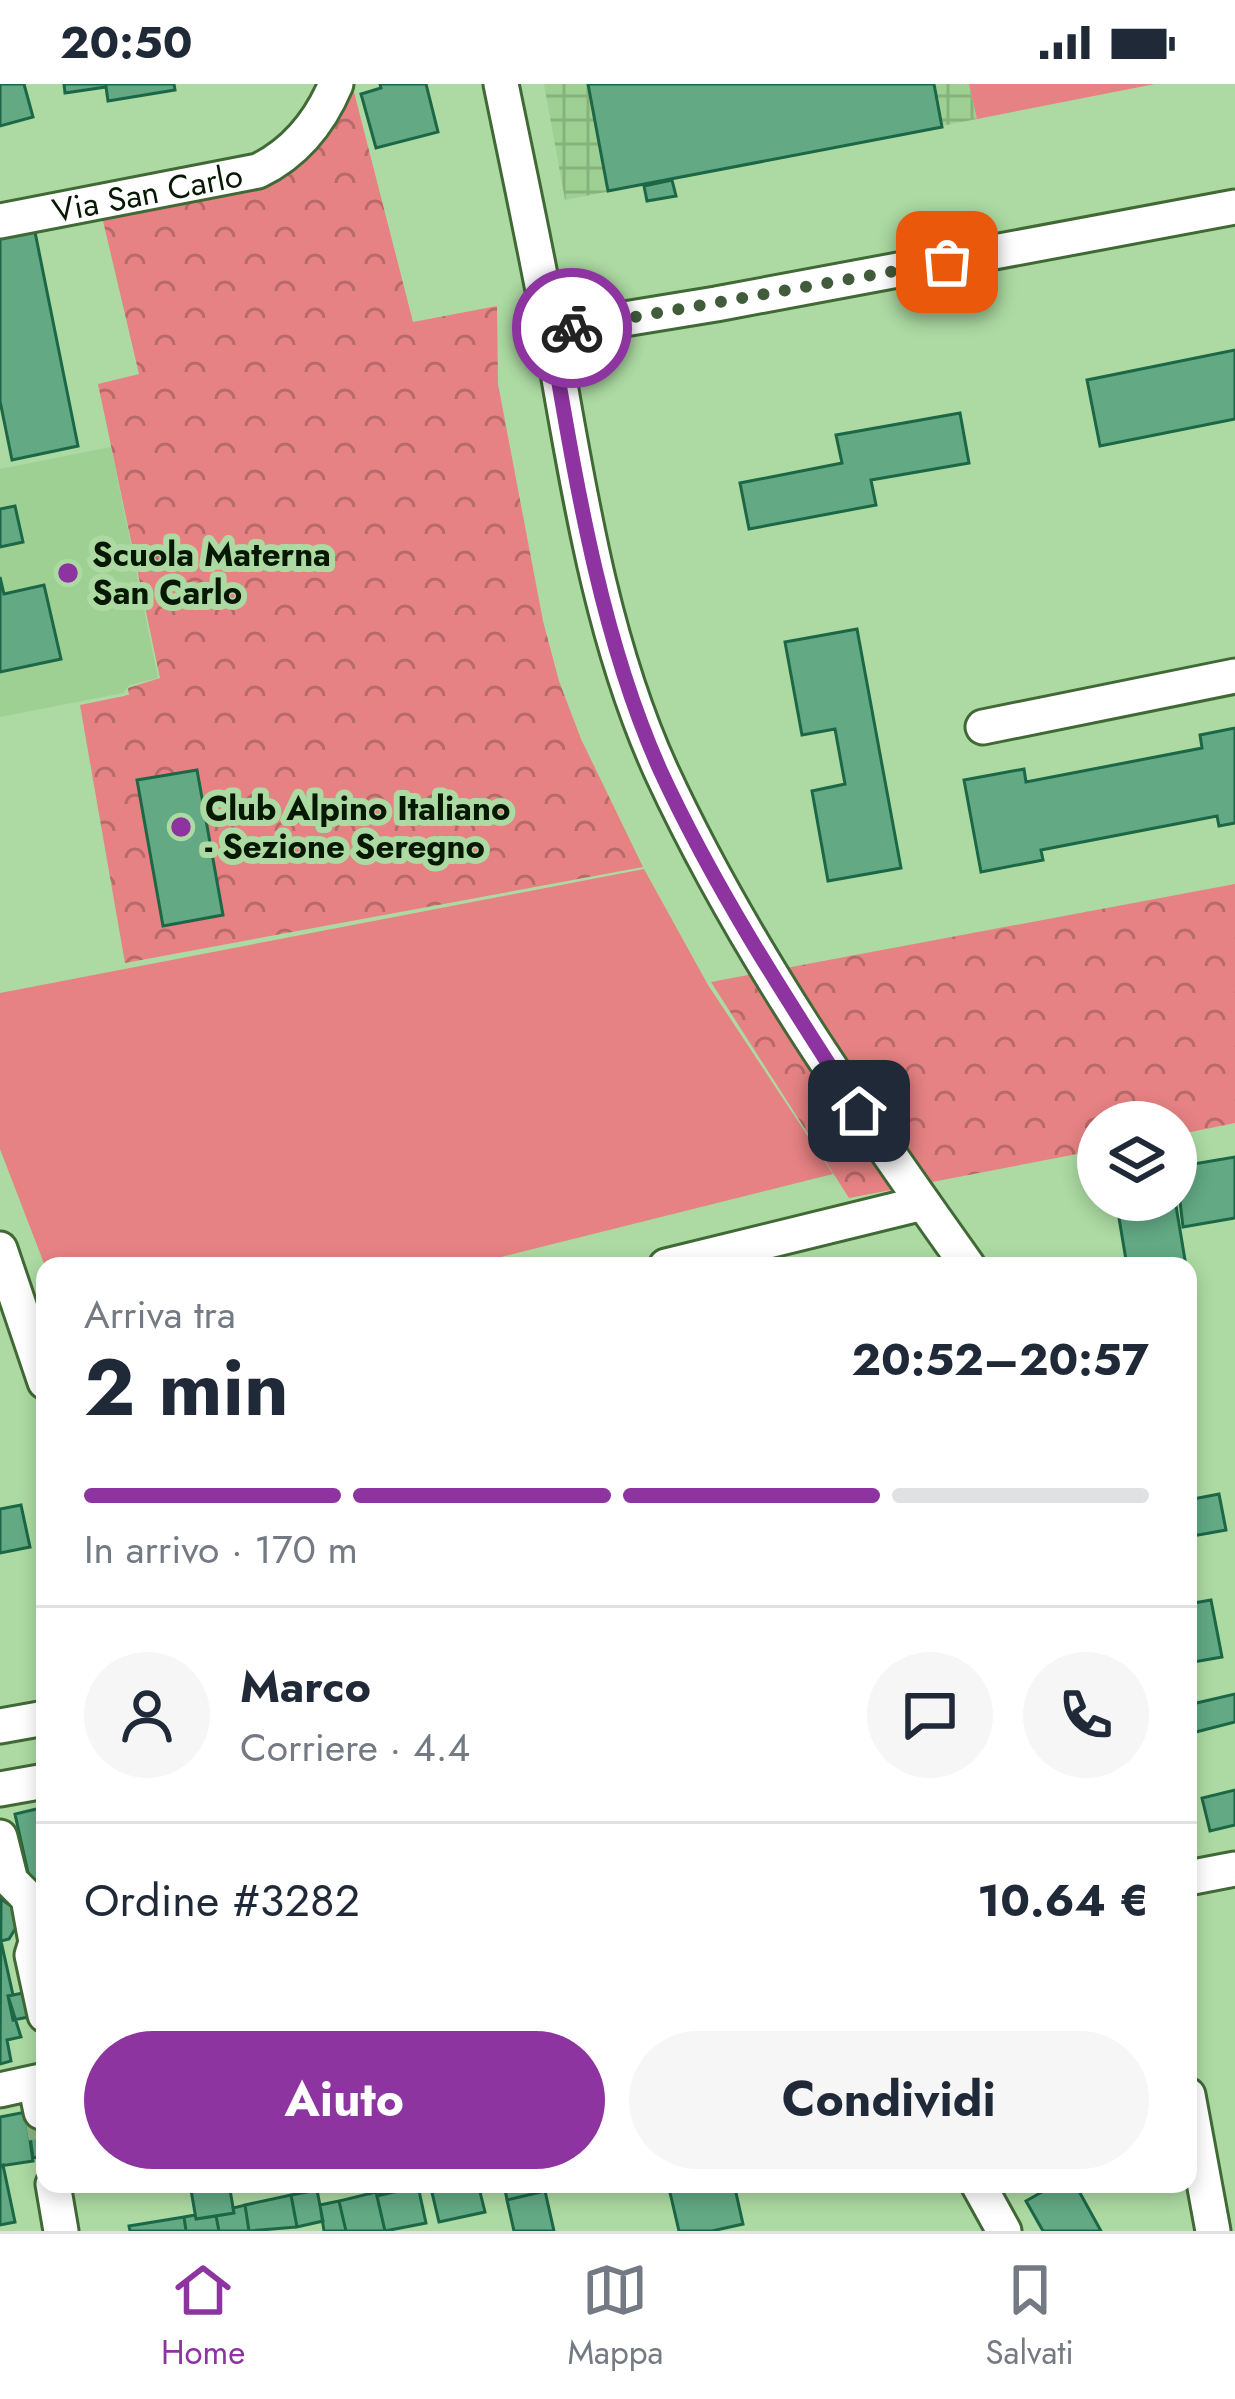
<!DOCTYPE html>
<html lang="it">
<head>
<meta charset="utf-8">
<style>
  :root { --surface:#fff; --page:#f6f6f7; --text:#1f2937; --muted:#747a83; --line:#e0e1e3; --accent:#8d34a0 }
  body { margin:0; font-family:Jost,sans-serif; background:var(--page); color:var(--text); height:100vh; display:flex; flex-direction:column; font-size:45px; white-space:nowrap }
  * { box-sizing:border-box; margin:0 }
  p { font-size:39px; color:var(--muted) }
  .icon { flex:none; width:66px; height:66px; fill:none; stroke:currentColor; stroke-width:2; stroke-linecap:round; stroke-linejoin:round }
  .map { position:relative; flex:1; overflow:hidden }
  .side { position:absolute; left:36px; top:1173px; width:1161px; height:936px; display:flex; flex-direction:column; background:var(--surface); border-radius:24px; box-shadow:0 6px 18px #0003 }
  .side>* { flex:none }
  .buttons { position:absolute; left:1077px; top:1017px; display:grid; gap:24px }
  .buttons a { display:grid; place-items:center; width:120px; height:120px; border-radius:50%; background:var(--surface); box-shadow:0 6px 18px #0003; font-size:60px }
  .pin { position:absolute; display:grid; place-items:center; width:102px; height:102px; color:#fff; margin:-51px; border-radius:24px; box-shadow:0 6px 18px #0006 }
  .courier { position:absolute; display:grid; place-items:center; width:120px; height:120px; margin:-60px; border:9px solid #8d34a0; border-radius:50%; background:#fff; color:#222; box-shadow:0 3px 15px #0007 }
  .headline em { font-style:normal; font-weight:700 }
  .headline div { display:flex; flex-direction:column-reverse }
  .headline { display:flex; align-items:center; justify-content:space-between; height:204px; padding:0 48px }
  h1 { font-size:78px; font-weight:700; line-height:90px }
  .bar { display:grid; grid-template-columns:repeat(4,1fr); gap:18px 12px; align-content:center; height:144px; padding:0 48px }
  .bar i { height:15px; border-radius:9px; background:var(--line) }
  .bar .current { background:var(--accent) }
  .bar p { grid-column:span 4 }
  .line { display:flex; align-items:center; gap:30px; padding:0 48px; border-top:3px solid var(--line) }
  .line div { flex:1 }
  .round { display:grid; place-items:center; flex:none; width:126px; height:126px; border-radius:63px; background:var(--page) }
  .cta { display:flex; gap:24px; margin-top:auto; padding:24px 48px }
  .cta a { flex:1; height:138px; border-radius:72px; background:var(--accent); color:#fff; font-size:48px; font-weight:700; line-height:138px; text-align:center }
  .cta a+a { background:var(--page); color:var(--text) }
  .status { display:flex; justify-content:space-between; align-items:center; height:84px; padding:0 60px; background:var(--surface); direction:ltr }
  .status svg { height:33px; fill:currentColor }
  .menu { display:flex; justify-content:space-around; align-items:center; height:168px; border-top:3px solid var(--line); background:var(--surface); font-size:33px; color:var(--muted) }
  .menu a { display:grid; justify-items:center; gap:6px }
  .menu .current { color:var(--accent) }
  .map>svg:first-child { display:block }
  .built { fill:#9dd092 }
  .industrial { fill:url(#industrial-grid) }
  .grass { fill:#e68283 }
  .park { fill:url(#park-crowns) }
  .building { fill:#62a984; stroke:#1c6746; stroke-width:3 }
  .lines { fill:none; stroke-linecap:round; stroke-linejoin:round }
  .minor-tunnel { stroke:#8bb382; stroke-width:33; stroke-dasharray:33 16; stroke-linecap:butt }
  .minor-casing { stroke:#406936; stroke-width:39 }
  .minor { stroke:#fff; stroke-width:33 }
  .done { stroke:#415c3b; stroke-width:12; stroke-dasharray:0 21.6 }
  .route { stroke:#8d34a0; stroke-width:15 }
  .poi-dot { fill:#8d34a0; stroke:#acdaa2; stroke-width:4.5 }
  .labels { text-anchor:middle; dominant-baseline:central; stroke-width:12; stroke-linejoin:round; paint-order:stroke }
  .street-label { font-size:33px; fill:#071804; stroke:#acdaa2 }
  .poi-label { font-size:33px; font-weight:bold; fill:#071804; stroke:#acdaa2; text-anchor:start }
</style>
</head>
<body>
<div class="status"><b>20:50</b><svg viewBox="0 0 49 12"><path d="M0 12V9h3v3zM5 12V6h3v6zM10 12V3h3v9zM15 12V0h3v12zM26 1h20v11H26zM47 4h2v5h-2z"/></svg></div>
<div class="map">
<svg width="1235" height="2147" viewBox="0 0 1235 2147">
  <defs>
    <pattern id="industrial-grid" width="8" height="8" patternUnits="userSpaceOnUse" patternTransform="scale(3)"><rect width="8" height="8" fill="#9dd092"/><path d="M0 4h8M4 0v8" fill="none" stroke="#86b27c"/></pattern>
    <pattern id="park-crowns" width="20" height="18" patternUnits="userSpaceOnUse" patternTransform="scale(3)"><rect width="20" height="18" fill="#e68283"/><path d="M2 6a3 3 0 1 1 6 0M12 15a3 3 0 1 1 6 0" fill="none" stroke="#b86969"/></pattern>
  </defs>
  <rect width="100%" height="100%" fill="#acdaa2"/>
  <!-- built -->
  <path class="built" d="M111,363l47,231 -29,7 -6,8 -123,24v-248z"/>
  <!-- industrial -->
  <path class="industrial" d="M544,0h425l8,35 -412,81z"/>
  <!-- grass -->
  <path class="grass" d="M969,0h186l-178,35z
    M644,785l64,116 125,189 -368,92h-420l-45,-117v-156z"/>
  <!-- park -->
  <path class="park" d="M345,0h7l61,238 84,-16 1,78 45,237 16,60 22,58 62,128 -518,96 -45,-258 49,-10 -1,-7 32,-10 -62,-294 41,-10 -39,-166 175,-31z
    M1235,800v239l-59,12v-13h-78v28l-249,48 -138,-216z"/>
  <!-- building -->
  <path class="building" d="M0,0h24l9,33 -33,9z
    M64,0h110l1,6 -67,11 -2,-14 -41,6z
    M380,0h46l12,48 -62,16 -15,-54 20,-6z
    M588,0h346l8,43 -334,64z
    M672,96l4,16 -29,5 -3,-15z
    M34,143l44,219 -66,14 -12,-59v-167z
    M1235,266v69l-135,27 -13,-66z
    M960,329l9,50 -98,17 5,25 -127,24 -9,-46 102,-20 -6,-28z
    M15,422l8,36 -23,5v-38z
    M0,493l4,17 40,-9 17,74 -61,13z
    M857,545l44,239 -73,13 -16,-90 33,-7 -10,-55 -33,6 -17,-93z
    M1235,644v95l-16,3 -2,-10 -176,34 2,10 -62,12 -17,-92 60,-11 2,13 176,-34 -2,-13z
    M197,686l26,145 -60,11 -26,-146z
    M1235,1073v61l-52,9 -7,-60z
    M1116,1116h59l11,66h-59z
    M1219,1410l7,36 -33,6 -5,-4v-32z
    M21,1421l9,42 -30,6v-44z
    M1211,1516l11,57 -34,6v-59z
    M1235,1610v28l-47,12v-29z
    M1235,1706v35l-25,6 -8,-33z
    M45,1723v76l-14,3 -16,-72z
    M1,1815l13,9 3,18 -8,13 -8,2 12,54 -5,1 13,41 -14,3 4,21 -11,3z
    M33,1907l6,24 -26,5 -5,-24z
    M26,2028l7,49 -33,5v-49z
    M45,2028v44l-12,2 -6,-43z
    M3,2081l12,57 -15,3v-59z
    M190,2100h39l5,29 -38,6z
    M377,2100h40l1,2 -38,9z
    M430,2100h48l7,28 -46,10z
    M504,2100h40l1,7 -38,9z
    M668,2100h66l9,40 -31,7h-33z
    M1056,2100h19l26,47h-58l-17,-30z
    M418,2102l8,37 -41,8 -8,-35z
    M317,2106l6,31 -26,6 -6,-32z
    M545,2107l9,40h-40l-7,-31z
    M376,2108l9,39h-39l-7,-30z
    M291,2111l6,32 -48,4 -4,-26z
    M339,2117l7,30h-22l-4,-26z
    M245,2121l4,26h-30l-3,-15 18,-3 -1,-5z
    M195,2131l1,4 20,-3 3,15h-33l-2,-14z
    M184,2133l2,14h-56l-1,-5z"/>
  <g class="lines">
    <!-- minor-tunnel -->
    <path class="minor-tunnel" d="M41,2028l4,26"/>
    <defs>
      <g id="minor">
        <path d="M501,0c17,83 35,166 50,249 26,146 49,305 111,440 81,175 194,336 306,493"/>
        <path id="s1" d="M0,137l258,-50c37,-18 62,-49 78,-87"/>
        <path d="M551,247l165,-27 519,-97"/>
        <path d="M983,643l252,-51"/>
        <path d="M0,1165l45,133"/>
        <path d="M666,1182l257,-63"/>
        <path d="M0,1642l45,-8"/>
        <path d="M0,1705l45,-8"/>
        <path d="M0,1753l11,44 17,17 8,44 -4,13 13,60"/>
        <path d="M1188,1794l47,-9"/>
        <path d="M35,1999l6,29"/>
        <path d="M0,2006l45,-10"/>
        <path d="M1188,2011l25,136"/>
        <path d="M53,2100l8,47"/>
        <path d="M978,2100l26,47"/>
      </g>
    </defs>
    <!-- minor casing -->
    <use href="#minor" class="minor-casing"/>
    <!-- minor -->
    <use href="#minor" class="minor"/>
  </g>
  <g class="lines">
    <!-- done -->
    <path class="done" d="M572,244l375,-66"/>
    <!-- route -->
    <path class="route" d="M572,244l-22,3c25,145 50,306 111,441 55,119 127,229 198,339"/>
  </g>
  <!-- markers -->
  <g class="poi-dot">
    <circle cx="68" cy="489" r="12"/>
    <circle cx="181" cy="743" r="12"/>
  </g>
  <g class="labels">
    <!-- street labels -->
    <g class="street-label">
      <text stroke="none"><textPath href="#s1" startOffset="150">Via San Carlo</textPath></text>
    </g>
    <!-- poi labels -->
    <g class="poi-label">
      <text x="92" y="470">Scuola Materna<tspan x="92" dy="38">San Carlo</tspan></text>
      <text x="205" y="724">Club Alpino Italiano<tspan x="205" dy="38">- Sezione Seregno</tspan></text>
    </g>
  </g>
</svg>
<div class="buttons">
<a><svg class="icon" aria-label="layers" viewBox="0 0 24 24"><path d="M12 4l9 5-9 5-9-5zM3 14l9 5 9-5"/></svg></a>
</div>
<div class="pin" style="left:947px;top:178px;background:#ea580c"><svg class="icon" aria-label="bag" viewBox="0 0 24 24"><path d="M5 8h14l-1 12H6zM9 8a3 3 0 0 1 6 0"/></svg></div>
<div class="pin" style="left:859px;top:1027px;background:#1f2937"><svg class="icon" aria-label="home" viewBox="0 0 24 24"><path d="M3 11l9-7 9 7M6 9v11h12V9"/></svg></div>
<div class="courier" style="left:572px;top:244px"><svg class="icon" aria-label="bike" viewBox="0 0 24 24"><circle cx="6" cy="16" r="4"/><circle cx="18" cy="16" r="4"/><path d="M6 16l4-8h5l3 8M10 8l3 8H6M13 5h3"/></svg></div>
<section class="side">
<div class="headline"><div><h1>2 min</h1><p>Arriva tra</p></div><em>20:52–20:57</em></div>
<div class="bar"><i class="current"></i><i class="current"></i><i class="current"></i><i></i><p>In arrivo · 170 m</p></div>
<div class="line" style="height:216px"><a class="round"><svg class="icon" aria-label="person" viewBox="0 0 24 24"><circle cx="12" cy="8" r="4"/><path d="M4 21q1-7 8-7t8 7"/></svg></a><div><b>Marco</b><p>Corriere · 4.4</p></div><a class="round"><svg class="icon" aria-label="chat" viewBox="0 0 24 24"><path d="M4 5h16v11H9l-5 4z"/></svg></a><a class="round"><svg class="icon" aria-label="phone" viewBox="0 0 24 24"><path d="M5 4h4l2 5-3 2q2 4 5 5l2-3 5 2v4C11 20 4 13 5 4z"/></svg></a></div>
<div class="line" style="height:156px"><div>Ordine #3282</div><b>10.64 €</b></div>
<div class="cta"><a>Aiuto</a><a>Condividi</a></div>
</section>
</div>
<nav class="menu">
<a class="current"><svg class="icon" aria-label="home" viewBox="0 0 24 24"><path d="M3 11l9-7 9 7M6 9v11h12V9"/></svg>Home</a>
<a><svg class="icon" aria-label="map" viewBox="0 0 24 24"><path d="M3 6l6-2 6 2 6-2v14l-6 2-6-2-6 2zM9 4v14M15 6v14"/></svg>Mappa</a>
<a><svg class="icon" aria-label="saved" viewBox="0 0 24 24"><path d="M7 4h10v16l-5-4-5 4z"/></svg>Salvati</a>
</nav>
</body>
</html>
